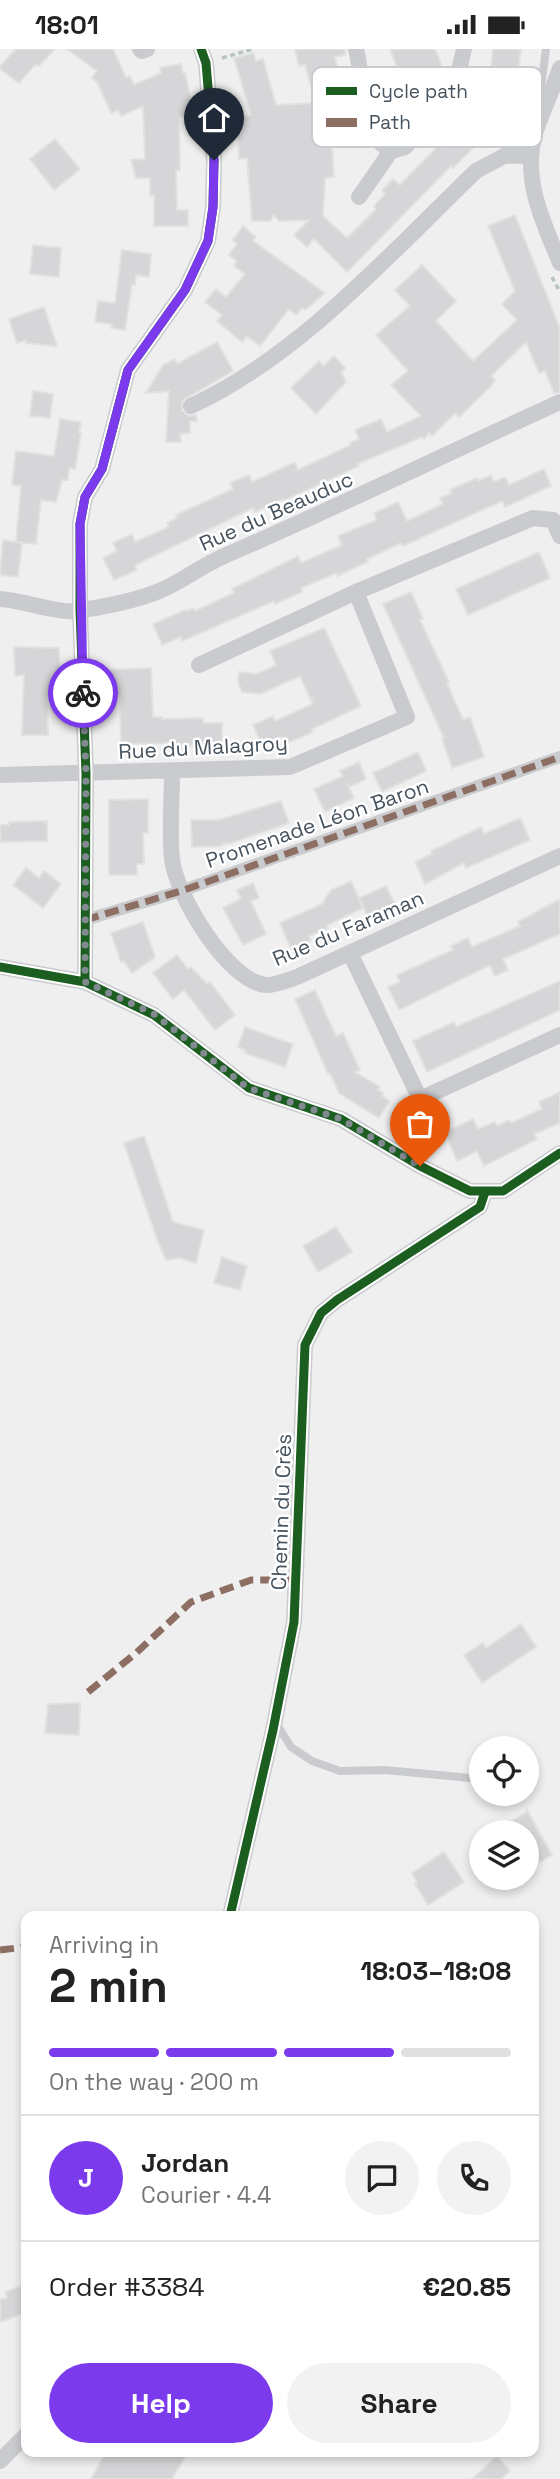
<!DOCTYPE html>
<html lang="en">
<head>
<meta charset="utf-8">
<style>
  :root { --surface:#fff; --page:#f2f2f2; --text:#222; --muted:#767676; --line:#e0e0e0; --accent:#7c3aed }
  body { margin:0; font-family:"Space Grotesk",sans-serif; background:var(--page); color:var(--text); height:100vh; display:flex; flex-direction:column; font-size:26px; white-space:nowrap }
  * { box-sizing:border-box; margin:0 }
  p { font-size:23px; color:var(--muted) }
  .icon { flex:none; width:38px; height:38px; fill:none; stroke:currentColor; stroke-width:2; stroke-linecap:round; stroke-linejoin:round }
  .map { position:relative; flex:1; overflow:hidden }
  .side { position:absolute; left:21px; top:1862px; width:518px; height:546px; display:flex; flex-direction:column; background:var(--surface); border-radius:14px; box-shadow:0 4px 10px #0003 }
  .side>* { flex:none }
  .fabs { position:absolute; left:469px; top:1687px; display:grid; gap:14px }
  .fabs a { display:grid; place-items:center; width:70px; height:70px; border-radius:50%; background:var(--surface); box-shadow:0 4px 10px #0003; font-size:35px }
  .pin { position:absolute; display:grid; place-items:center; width:60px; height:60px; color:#fff; margin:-72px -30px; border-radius:50% 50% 50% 0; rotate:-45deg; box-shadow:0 0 7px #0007 }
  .pin .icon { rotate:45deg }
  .courier { position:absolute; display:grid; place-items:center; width:70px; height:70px; margin:-35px; border:5px solid #7c3aed; border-radius:50%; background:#fff; color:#222; box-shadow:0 2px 9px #0007 }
  .summary em { font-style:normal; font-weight:800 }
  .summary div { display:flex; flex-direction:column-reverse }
  .summary { display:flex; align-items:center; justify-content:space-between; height:119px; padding:0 28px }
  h1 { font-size:46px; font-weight:800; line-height:52px }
  .bar { display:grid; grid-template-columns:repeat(4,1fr); gap:10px 7px; align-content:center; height:84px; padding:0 28px }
  .bar i { height:9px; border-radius:5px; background:var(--line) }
  .bar .on { background:var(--accent) }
  .bar p { grid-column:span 4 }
  .line { display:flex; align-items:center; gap:18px; padding:0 28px; border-top:2px solid var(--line) }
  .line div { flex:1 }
  .round { display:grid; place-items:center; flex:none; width:74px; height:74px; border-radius:37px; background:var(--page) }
  .cta { display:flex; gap:14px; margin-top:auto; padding:14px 28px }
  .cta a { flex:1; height:80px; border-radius:42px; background:var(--accent); color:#fff; font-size:28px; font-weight:800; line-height:80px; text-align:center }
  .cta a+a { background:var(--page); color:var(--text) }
  .status { display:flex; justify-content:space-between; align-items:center; height:49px; padding:0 35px; background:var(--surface); direction:ltr }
  .status svg { height:19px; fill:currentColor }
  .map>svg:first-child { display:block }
  .building { fill:#d6d6d8; stroke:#e1e1e2; stroke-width:2 }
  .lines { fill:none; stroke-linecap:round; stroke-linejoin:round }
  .path { stroke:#b6c4bf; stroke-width:3.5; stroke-dasharray:5 3.5; stroke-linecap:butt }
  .service { stroke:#c9cbce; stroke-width:8 }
  .pedestrian { stroke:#c9cbce; stroke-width:12 }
  .minor { stroke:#c9cbce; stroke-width:16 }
  .quiet { stroke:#8d6e63; stroke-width:7; stroke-dasharray:14 7; stroke-linecap:butt }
  .cycleway-casing { stroke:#fff; stroke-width:13 }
  .cycleway { stroke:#1b5e20; stroke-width:9 }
  .done { stroke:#828990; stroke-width:7; stroke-dasharray:0 12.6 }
  .route { stroke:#7c3aed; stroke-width:9 }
  .labels { text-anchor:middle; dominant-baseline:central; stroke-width:5; stroke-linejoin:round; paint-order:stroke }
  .street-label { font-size:21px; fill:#46525d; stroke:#fff }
  .key { fill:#fff; stroke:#c8cbce; stroke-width:2 }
  .key-label { font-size:19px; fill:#46525d }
</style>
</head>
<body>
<div class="status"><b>18:01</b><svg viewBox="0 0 49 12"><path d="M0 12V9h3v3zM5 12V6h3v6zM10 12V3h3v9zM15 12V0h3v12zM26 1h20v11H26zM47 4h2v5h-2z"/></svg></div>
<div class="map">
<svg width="560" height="2430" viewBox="0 0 560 2430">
  <rect width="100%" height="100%" fill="#f0efef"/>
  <!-- building -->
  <path class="building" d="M16,0h39l-16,17 -4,-1 -16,18 -19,-14v-3z
    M67,0h46l13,29 4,-2 4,9 27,-12 -1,-5 21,-4 2,9h2l7,31 -4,1 2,11 -11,1 1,53h-4l1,40h11v16h-34v-31l-4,1v-18h-14l-5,-18 14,-1 -2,-53 -22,10 -3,-6 -7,3 -14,-31 -5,-4 5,-7z
    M295,0h50v6l-10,2 4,18 3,48h-2l1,10 -10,1 3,43 -9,1 -2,38 24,22 29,-29 -2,-3 11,-12 -3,-3 11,-12 7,6 41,-42 4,4 22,-23 15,15 -29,29 -2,-2 -104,106 -33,-33 -7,8 -13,-12 15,-15 -30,1 -5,-6 -4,6h-18l-5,-63 -8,1 -2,-42 14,-2 -17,-57 19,-5 3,8 7,-2 13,46 39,-2 -10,-39 -6,2z
    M390,0h45l7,17 -5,2 4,11 -25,9 6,17 -34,14 -10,-24 10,-5 -2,-4 16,-6z
    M493,0h28l-8,65 -28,-4 3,-18 -5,-1 2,-15 5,1z
    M55,90l25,30 -26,21 -24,-31z
    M515,166l45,114v63l-6,1 -9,-22 -6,2 -13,-31 -35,34 4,4 -5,7 -31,30 -4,-4 -23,23 -3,-3 -5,6 -2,-2 -65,27 2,2 -76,35v-2l-28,13 -2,-4 -118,57 2,5 -23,10 -11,-22 14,-7 -4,-8 19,-9 3,8 34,-15 -2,-4 10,-5 -1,-3 57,-26 -3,-6 19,-8 3,7 43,-20 3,8 53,-25 -1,-2 9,-4 -4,-9 26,-11 6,13 34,-16 -30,-31 17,-14 -32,-36 34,-29 -15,-16 27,-25 34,36 -20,20 37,40 44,-41 -15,-16 13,-13 -27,-65z
    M243,177l13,11 -3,4 72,52 -20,17 -3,-2 -6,7 -7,-6 -29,37 -13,-10 -5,6 -25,-21 5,-6 -17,-13 11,-13 10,8 19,-23 -11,-8 3,-5 -8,-6 8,-11 -4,-4z
    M33,196l28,3 -2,29 -29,-3z
    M122,201l29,4 -2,23 -13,-2 -1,10 -3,-1 -7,46 -14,-2 1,-4 -17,-2 3,-21 17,2z
    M44,258l13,39 -31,-3v-3l-9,3 -8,-24z
    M217,293l16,29 -50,29 -1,11 8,5 6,-1 1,6h-7v12l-10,1 1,8h-15l3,-51 -23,2 17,-28 12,-6 2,5z
    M334,307l11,12 -4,4 5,10 -30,32 -25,-26 28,-27 4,5z
    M33,342l20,3 -3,24 -20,-2z
    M60,370l21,3 -2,11h2l-6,36 -6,-1 -1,12h-6l-6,22 -15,-2 -5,44 -20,-2 5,-56 -9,-1 4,-34 38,5z
    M544,420l7,17 -46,21 -3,-6 -99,45 -2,-3 -34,16 1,3 -14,6 -17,8 -1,-3 -35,15 1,4 -27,12 -1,-3 -92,40 -1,-4 -19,8 -9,-21 32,-14 1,1 7,-3 2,3 39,-18 -2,-4 66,-33 3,7 41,-18 -4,-9 39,-16 -3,-7 24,-11 9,19 36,-17 -3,-6 12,-5 -2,-3 27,-12 1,3 13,-6 3,7 11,-5 4,8z
    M3,491l19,3 -4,34 -18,-2z
    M539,503l11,26 -82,37 -12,-26z
    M411,543l12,27 -3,1 29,62 -2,1 16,37 7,-3 14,40 -32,11 -10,-30h2l-61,-134z
    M324,579l37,78 -49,23 1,3 -28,12 -4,-8 -19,9 -9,-20 20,-9 2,5 38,-17 -2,-4 2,-2h-3l-10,-22 -40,18 -18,-2 -4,-10 1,-10 18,2 19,-9 -6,-14z
    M14,598l45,1 1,27h-8l1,24 -6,-1 1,37h-26l2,-60 -9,1z
    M151,619l2,49h9v2l41,-1v5h19v23h-37l1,5h-15v-8l-50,1 -1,-48h-11l-1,-26z
    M418,703l8,19 -44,21 -9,-19z
    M359,713l7,17 -17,8 -3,-5 8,16 -29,14 -11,-23 29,-13 -3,-5z
    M148,750v34h-5l1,31h-7v11h-28v-75z
    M281,752l8,22 -58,20 -9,1v2l-30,1 -1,-27h28z
    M520,769l10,22 -64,28 -2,-5 -39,21 -10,-22 17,-8 -1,-3 50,-24 3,7z
    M47,772v20l-47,1v-17h9v-3z
    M26,819l13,10 5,-7 17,13 -18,24 -30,-23z
    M351,832l12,27 -36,17 1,3 -19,8 2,4 -20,9 -11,-26 42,-19 9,-14z
    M253,834l6,15 -8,3 15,33 -23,11 -20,-37 18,-9 -4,-9z
    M386,837l9,18 -27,13 -9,-19z
    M560,850v35l-57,25 5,11 -13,6 -5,-11 -91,45 -11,-23 12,-5 -3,-7 56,-25 -2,-4 17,-8 4,9 48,-21 -2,-4z
    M143,873l12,35 -23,16 -8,-12 -3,1 -10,-29z
    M177,906l11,14 3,-2 16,17 3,-2 25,33 -20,15 -31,-40 -11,9 -20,-26z
    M560,932v29l-133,62 -14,-31 41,-19 2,5z
    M315,941l21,46 7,-3 17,37 -5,2 25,15 -2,3 5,3 -1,3 8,5 -11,17 -40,-25 -9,-20 -2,1 -33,-75z
    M245,978l48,17 -8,23 -40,-14 1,-2 -8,-4z
    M560,1043v31l-26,11 3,5 -53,27 -7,-15 -20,10 -12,-29 28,-13 5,10 17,-7 2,4 12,-6 2,3 31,-14 -3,-7z
    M144,1087l29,86 31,8 -8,33 -17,-5 -13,2 -9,-21 -33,-96z
    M336,1178l16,25 -34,20 -15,-26z
    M222,1208l25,9 -7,24 -26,-7z
    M521,1575l15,23 -54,36 -18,-28 19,-12 3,5z
    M80,1654l-1,32 -34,-2 3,-29z
    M527,1761l25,45 -12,7 -13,-22v-8h-34l34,-20z
    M444,1803l20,30 -36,23 -13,-21 2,-2 -5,-9z
    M26,2235v22l-3,1 2,6 -25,9v-23l7,-1 -2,-6z
    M106,2403h82l-16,27h-81z
    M497,2407l13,15 -9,8h-29z"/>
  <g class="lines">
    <!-- path -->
    <path class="path" d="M222,9l31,-9
      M552,228l8,15"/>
    <!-- service -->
    <path class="service" d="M538,60l8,-60
      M276,1674l15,24 21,14 28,10 45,-1 96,9
      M503,1745l3,3"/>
    <!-- pedestrian -->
    <path class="pedestrian" d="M85,871l96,-29 379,-134"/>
    <!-- minor -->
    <path class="minor" d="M140,0l2,2 5,-2
      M356,0c7,28 6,55 11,84l24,18 14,-4 48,-51 11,-47
      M560,19c-7,22 -18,43 -25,66 -13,45 8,88 25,129
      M359,148l32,-46
      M191,357c107,-49 200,-153 285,-235l28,-15 27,-1
      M0,550c21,1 57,14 73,12 28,-3 68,-11 93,-23 22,-11 42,-26 65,-35 111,-48 219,-101 329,-151
      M199,616l157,-73
      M172,723c0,28 -3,59 0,87 4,36 55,121 93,126 9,1 23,-5 32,-8l263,-121
      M0,726l290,-8 117,-50 -51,-125 177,-74 20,2 7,16
      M350,904l70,146 140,-64
      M0,918l85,15 69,33 95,73 92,31 79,47 50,25h33l57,-38
      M85,933l1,-208 -6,-164v-86l5,-27 17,-28 26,-99 57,-80 23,-49 5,-34 1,-47 -8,-97 -5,-14
      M230,1867l43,-186 21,-108 11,-277 16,-32 16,-13 143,-93 5,-15
      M0,2412l26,-26"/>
    <!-- quiet -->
    <path class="quiet" d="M85,871l96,-29 379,-134
      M88,1643l48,-39 55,-51 60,-22h45
      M0,1901l26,-3"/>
    <defs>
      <path id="cycleway" d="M0,918l85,15 69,33 95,73 92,31 79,47 50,25h33l57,-38
        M85,933l1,-208 -6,-164v-86l5,-27 17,-28 26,-99 57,-80 23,-49 5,-34 1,-47 -8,-97 -5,-14
        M230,1867l43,-186 21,-108 11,-277 16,-32 16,-13 143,-93 5,-15"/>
    </defs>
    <!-- cycleway casing -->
    <use href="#cycleway" class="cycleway-casing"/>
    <!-- cycleway -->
    <use href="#cycleway" class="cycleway"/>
  </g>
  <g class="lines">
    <!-- done -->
    <path class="done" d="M83,644l3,81 -1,208 69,32 94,74 93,31 79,47"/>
    <!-- route -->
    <path class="route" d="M83,644l-3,-169 5,-27 17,-28 26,-99 57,-80 23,-49 5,-34 1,-47"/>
  </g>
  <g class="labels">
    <!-- street labels -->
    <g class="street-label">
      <text transform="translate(276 462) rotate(-24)">Rue du Beauduc</text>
      <text transform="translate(203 698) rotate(-3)">Rue du Malagroy</text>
      <text transform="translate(317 774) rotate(-19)">Promenade Léon Baron</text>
      <text transform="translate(348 879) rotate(-23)">Rue du Faraman</text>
      <text transform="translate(281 1463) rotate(-88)">Chemin du Crès</text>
    </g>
  </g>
  <!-- legend -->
  <rect x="312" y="18" width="230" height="80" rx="10" class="key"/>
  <rect x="326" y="38" width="31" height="8" fill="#1b5e20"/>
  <rect x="326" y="69" width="31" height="9" fill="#8d6e63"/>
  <g class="key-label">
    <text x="369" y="49">Cycle path</text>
    <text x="369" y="80">Path</text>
  </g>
</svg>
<div class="fabs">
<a><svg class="icon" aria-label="locate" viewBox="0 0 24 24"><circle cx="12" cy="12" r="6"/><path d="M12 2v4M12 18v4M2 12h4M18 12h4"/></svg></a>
<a><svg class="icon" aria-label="layers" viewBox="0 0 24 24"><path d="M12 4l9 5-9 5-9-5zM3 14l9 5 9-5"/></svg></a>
</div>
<div class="pin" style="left:420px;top:1117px;background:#ea580c"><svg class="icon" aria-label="bag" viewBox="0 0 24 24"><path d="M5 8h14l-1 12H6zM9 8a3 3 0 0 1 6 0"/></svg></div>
<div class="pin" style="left:214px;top:111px;background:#1f2937"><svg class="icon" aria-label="home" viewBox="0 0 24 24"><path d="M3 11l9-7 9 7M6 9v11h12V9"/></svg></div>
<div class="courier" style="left:83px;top:644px"><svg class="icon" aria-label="bike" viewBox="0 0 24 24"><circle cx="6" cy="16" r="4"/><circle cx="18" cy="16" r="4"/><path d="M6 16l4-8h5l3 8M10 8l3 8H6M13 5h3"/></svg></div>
<section class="side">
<div class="summary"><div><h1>2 min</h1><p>Arriving in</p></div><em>18:03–18:08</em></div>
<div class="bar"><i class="on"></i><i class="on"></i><i class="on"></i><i></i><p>On the way · 200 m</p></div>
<div class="line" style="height:126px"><b class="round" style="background:var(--accent);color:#fff">J</b><div><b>Jordan</b><p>Courier · 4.4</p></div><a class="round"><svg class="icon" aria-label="chat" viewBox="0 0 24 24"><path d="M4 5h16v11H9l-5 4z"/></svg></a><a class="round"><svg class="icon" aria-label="phone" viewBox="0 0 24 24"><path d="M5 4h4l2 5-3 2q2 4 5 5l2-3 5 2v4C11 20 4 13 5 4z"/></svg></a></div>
<div class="line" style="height:91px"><div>Order #3384</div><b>€20.85</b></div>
<div class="cta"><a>Help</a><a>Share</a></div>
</section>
</div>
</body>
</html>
